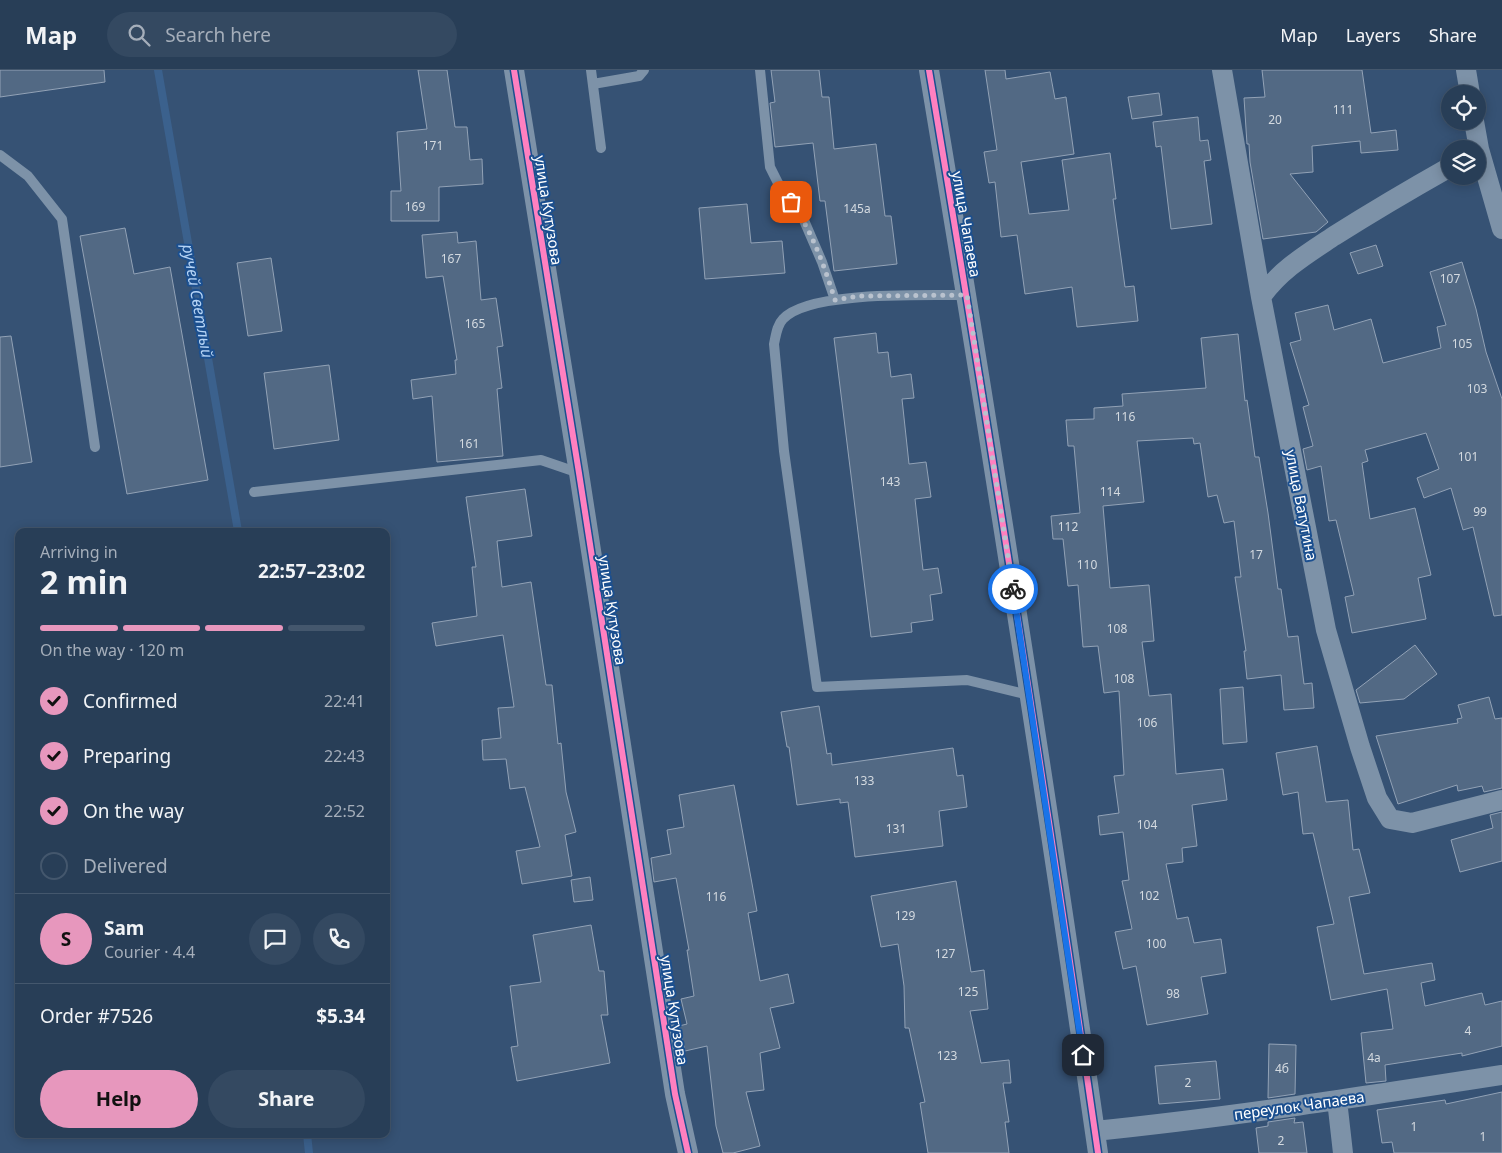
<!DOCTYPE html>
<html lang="en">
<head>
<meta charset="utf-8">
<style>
  :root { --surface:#283e57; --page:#344961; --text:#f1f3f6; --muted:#a5aeba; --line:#44576d; --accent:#e797bd }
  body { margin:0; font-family:"Noto Sans",sans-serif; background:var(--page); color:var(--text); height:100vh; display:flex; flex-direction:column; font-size:19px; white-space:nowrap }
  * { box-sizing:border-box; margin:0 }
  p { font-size:16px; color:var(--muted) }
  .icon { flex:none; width:28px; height:28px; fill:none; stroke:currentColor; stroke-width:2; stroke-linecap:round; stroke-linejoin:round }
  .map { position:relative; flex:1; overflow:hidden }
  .details { position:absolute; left:15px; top:458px; width:375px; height:610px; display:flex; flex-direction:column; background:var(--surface); border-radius:10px; box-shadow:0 2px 12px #0003,0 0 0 1px var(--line) }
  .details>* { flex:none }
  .controls { position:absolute; left:1441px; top:15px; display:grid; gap:10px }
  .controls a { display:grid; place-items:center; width:45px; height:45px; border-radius:50%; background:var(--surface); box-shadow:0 2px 12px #0003,0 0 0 1px var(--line); font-size:25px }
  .pin { position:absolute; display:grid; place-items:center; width:42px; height:42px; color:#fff; margin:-21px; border-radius:10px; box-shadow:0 2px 8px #0006 }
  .courier { position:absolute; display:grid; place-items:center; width:50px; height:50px; margin:-25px; border:4px solid #1a73e8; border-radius:50%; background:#fff; color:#222; box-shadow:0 1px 6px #0007 }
  .overview em { font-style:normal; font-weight:700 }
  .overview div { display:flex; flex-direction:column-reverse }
  .overview { display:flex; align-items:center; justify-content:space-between; height:85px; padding:0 25px }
  h1 { font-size:32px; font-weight:700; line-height:38px }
  .bar { display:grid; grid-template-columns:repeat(4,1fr); gap:8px 5px; align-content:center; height:60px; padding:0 25px }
  .bar i { height:6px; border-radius:4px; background:var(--line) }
  .bar .selected { background:var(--accent) }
  .bar p { grid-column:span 4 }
  .line { display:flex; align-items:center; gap:12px; padding:0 25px; border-top:1px solid var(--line) }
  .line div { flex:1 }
  .round { display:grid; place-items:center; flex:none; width:52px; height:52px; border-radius:26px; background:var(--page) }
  ol { padding:0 25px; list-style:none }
  li { display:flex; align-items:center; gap:15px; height:55px }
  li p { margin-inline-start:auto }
  li .icon { padding:5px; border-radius:50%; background:var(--accent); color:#111; stroke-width:4 }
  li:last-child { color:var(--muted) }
  li i { width:28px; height:28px; border:2px solid var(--line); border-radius:50% }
  .button { display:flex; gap:10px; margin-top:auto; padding:10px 25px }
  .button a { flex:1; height:58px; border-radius:30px; background:var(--accent); color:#111; font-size:20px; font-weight:700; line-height:58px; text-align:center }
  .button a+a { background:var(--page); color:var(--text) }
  header { display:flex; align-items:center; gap:30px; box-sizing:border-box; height:70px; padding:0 25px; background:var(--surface); border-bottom:1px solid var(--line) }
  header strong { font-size:24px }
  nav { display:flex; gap:28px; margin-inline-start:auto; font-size:18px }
  .search { width:350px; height:45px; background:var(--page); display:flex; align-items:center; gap:12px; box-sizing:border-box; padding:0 18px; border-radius:28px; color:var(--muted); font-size:19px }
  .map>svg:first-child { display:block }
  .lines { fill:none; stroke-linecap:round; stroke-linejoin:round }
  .stream { stroke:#3b618d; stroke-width:8 }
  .building { fill:#526984; stroke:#92a2b6 }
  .lane { stroke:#7d92a8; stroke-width:10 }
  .street { stroke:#7d92a8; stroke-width:20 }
  .cycleway-casing { stroke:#1b4f8f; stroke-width:9 }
  .cycleway { stroke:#ff80c0; stroke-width:6 }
  .done { stroke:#b9c2ce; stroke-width:5; stroke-dasharray:0 9 }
  .route { stroke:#1a73e8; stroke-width:6 }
  .labels { text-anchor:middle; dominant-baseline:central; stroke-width:4; stroke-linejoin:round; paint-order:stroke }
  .number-label { font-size:12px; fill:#d4dae0 }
  .street-label { font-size:15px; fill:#fff; stroke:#1b4f8f }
  .water-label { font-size:16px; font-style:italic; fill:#b5d3f5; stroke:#1b4f8f }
</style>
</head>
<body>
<header>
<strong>Map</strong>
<div class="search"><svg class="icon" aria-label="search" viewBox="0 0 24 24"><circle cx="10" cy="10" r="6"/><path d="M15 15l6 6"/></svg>Search here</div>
<nav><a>Map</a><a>Layers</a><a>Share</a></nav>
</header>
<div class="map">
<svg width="1502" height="1083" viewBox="0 0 1502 1083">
  <rect width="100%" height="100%" fill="#365274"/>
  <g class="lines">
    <!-- stream -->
    <path class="stream" d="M158,0l80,461
      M307,1064l2,19"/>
  </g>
  <!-- building -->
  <path class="building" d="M0,0h104l1,12 -105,15z
    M418,0h29l8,57h12l3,33 12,-1 1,25 -44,3v34h-48v-30h10l-4,-59 30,-3z
    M771,0h48l3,27h7l5,52 42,-5 9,72h6l6,48 -63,7 -9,-70h-5l-7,-58 -38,4 -5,-44 5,-1z
    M985,0h20l1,9 44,-7 5,27 11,-2 8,57 -53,8 8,52 40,-4 -7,-50 48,-7 6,46h-3l12,88 9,-1 4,35 -61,6 -5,-40 -47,7 -8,-59 -16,2 -6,-55 -6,1 -5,-31 13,-2z
    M1262,0h100l9,63 25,-3 2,20 -37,3 -1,-12 -48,5 1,26 -23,2 38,48 -12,10 -53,7 -13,-77 -1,-18h-2l-3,-46 21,-1z
    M1159,23l3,22 -30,4 -4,-22z
    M1198,47l2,24 8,-1 3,20 -7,1 8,63 -41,5 -10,-83 -5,1 -3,-25z
    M747,134l4,39 31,-2 3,32 -80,6 -6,-71z
    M125,158l9,46 36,-7 38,213 -81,14 -47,-258z
    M457,162l1,11 18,-2 5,59 15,-2 7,48 -6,1 5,41 -5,1 6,67 -66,6 -5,-66 -19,3 -2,-19 45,-6 -1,-14h2l-14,-84 -17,2 -4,-43z
    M1376,175l7,21 -25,8 -8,-21z
    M271,188l11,73 -34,5 -11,-73z
    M1462,192l14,47 10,43 16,47v216l-8,1 -21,-89 -10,3 -12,-42 -27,10 -7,-20 22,-9 -13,-36 -61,17 3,11 -6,2 8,56 45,-11 16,67 -13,3 8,41 -74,14 -7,-36 9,-2 -18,-75 -7,1 -8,-55 -14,4 -4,-21 10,-3 -10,-39 6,-2 -19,-62 11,-3 -6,-27 33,-8 6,25 37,-11 12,44 58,-15 -4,-21 9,-2 -16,-53z
    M876,263l2,20 10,-1 3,25 20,-3 3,24 -12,1 7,65 17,-2 5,35 -16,2 8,71 15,-2 4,25 -12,2 3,25 -22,3 1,9 -41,5 -37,-299z
    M1238,264l7,67 2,-1 8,57h4l9,56 10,76h3l7,48 10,-1 6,48 8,-1 2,25 -30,2 -3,-35 -34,4 -3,-28h2l-11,-74h6l-7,-56 -10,2 -7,-28 -9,2 -8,-54 -6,1 -1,-6 -56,3 7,61 -41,4 7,82 39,-3 5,56 -12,1 7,54 22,-2 5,80 47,-5 4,31 -35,5 5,41 -15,2 1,14 -17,2 11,55 11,-2 6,26 27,-4 5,34 -25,4 7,37 -61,11 -11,-59 -13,3 -8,-37 17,-3 -10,-48 7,-1 -6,-48 -23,3 -2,-19 21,-3 -5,-37 10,-1 -5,-84 -15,2 -6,-47 -15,1 -5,-62 -10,1 -5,-47h-10l-2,-23 29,-3 -6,-67h-6l-2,-26 28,-1v-11l29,-2 -1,-12 84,-6 -5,-50z
    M11,266l21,126 -32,5v-130z
    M329,295l10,75 -65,9 -10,-76z
    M525,419l7,47 -35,5 5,46 29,-5 15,103h6l6,59 3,-1 5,49 10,40 -11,3 7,41 -50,8 -6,-33 24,-4 -15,-60 -15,2 -4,-30 -23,1 -1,-20 19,-2 -3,-30 16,-1 -11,-72 -67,11 -4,-23 45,-7 -5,-49h4l-10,-70z
    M1415,575l22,29 -33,25 -44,4 -4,-13z
    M1243,617l4,55 -24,2 -3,-55z
    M1489,627l6,22 7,-1v70l-18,4 -2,-6 -24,5 -1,-6 -59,19 -22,-68 82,-13 -1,-4 5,-1 -4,-13z
    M819,636l8,48 4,-1 1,12 121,-17 4,28 6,-1 4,32 -28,4 4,35 -88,11 -7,-55 -8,1v-4l-43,6 -8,-58h-2l-6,-35z
    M1317,676l9,56 22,-2 5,50 6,-1 11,44 -21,4 15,77 68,-11 3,17 -14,3 4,23 57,-13 3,12 17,-4v45l-40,10v-3l-77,12 1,16 -20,2 -5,-50 32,-4 -6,-40 -56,11 -14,-73 17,-3 -21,-91 -10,1 -5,-42 -15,3 -7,-42z
    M734,715l23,126 -9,2 12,68 28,-7 6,29 -24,5 10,40 -20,5 4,37 -18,2 14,54 -27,7h-10l-7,-27 -9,-80 -22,5 -6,-25 8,-2 -6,-25 13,-3 -7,-46h2l-13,-72 -22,4 -3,-24 20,-4 -4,-24 17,-3 -5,-32z
    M1502,742v49l-42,11 -9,-32 42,-12 -3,-13z
    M590,807l3,23 -19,2 -3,-22z
    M956,811l15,91 13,-2 4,39 -18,2 11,52 28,-3 2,23h-8l6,39h-4l4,31h-81l-8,-50 5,-1 -16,-74h-4l-1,-42 -6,-42 -17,3 -10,-51z
    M591,855l8,46h5l4,44h-7l9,48 -93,18 -6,-34 7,-1 -8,-60 31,-4 -8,-47z
    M1269,974l27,1 -1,49 -27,4z
    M1216,991l4,38 -61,5 -4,-38z
    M1502,1022v61h-108l-2,-11 -10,1 -5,-33 68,-10 1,4z
    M1295,1048l-1,5 9,-1 4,31h-48l-3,-25 12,-2v-4z"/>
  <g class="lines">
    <!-- lane -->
    <path class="lane" d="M591,0l10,78
      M760,0l10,97 8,16 25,35 19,44 13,38
      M593,14l46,-8 5,-6
      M0,85l28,21 34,43 33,228
      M967,225c-39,1 -158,-5 -184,24 -6,6 -7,16 -9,25l10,107 33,236 150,-7 62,15
      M254,422l287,-32 38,13"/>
    <!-- street -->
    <path class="street" d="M514,0l65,403 96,621 13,59
      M929,0c60,360 117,721 169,1083
      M1222,0l39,227 65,333 34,117 17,51 13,21 22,4 90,-23
      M1466,0l4,24
      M1474,51l5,28 23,80
      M1261,227c19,-27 46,-43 73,-61 38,-24 77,-47 116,-69
      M1337,1030l6,53
      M1095,1061c136,-14 272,-35 407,-56"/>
    <defs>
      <path id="cycleway" d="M514,0l65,403 96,621 13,59
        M929,0c60,360 117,721 169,1083"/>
    </defs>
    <!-- cycleway casing -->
    <use href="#cycleway" class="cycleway-casing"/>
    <!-- cycleway -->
    <use href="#cycleway" class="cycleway"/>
  </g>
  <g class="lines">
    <!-- done -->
    <path class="done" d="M791,132c21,29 33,63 44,98l24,-4 108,-1 46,294"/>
    <!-- route -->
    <path class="route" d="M1013,519l70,466"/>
  </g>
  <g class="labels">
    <!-- number labels -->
    <g class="number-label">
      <text x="1343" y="39">111</text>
      <text x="1275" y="49">20</text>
      <text x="433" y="75">171</text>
      <text x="415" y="136">169</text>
      <text x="857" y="138">145а</text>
      <text x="451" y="188">167</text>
      <text x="1450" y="208">107</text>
      <text x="475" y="253">165</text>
      <text x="1462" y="273">105</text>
      <text x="1477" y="318">103</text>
      <text x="1125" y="346">116</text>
      <text x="469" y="373">161</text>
      <text x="1468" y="386">101</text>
      <text x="890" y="411">143</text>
      <text x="1110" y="421">114</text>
      <text x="1480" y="441">99</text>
      <text x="1068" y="456">112</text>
      <text x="1256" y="484">17</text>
      <text x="1087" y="494">110</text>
      <text x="1117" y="558">108</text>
      <text x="1124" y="608">108</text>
      <text x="1147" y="652">106</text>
      <text x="864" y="710">133</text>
      <text x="1147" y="754">104</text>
      <text x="896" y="758">131</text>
      <text x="1149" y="825">102</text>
      <text x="716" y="826">116</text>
      <text x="905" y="845">129</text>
      <text x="1156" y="873">100</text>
      <text x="945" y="883">127</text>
      <text x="968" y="921">125</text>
      <text x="1173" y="923">98</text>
      <text x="1468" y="960">4</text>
      <text x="947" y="985">123</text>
      <text x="1374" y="987">4а</text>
      <text x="1282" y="998">4б</text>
      <text x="1188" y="1012">2</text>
      <text x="1414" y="1056">1</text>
      <text x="1483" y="1066">1</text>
      <text x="1281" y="1070">2</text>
    </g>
    <!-- street labels -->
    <g class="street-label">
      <text transform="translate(549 140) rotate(81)">улица Кутузова</text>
      <text transform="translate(967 154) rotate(80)">улица Чапаева</text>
      <text transform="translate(1302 435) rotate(79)">улица Ватутина</text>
      <text transform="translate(613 540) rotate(81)">улица Кутузова</text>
      <text transform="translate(675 940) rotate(81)">улица Кутузова</text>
      <text transform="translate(1299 1035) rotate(-8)">переулок Чапаева</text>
    </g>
    <!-- water labels -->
    <g class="water-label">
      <text transform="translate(198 231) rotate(80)">ручей Светлый</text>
    </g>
  </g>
</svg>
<div class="controls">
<a><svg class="icon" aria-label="locate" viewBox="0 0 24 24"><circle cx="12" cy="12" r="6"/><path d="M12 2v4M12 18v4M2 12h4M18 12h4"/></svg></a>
<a><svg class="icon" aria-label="layers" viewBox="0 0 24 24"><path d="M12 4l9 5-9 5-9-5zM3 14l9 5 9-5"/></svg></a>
</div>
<div class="pin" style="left:791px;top:132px;background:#ea580c"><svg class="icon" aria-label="bag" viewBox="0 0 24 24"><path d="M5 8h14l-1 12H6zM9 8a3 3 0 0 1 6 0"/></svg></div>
<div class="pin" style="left:1083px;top:985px;background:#1f2937"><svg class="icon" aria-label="home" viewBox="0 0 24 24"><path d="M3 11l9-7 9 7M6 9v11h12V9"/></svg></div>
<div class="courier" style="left:1013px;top:519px"><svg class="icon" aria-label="bike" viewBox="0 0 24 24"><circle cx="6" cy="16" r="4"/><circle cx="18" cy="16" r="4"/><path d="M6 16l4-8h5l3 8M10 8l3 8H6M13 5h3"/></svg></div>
<section class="details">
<div class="overview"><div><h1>2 min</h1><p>Arriving in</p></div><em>22:57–23:02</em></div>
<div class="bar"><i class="selected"></i><i class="selected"></i><i class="selected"></i><i></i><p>On the way · 120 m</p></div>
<ol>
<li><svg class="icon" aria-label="check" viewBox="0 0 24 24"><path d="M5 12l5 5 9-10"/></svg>Confirmed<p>22:41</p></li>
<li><svg class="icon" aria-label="check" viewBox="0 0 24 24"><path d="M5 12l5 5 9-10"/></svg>Preparing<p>22:43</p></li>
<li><svg class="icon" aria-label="check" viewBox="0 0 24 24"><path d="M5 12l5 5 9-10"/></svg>On the way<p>22:52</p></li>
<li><i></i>Delivered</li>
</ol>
<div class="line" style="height:90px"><b class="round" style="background:var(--accent);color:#111">S</b><div><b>Sam</b><p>Courier · 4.4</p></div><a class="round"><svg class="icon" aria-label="chat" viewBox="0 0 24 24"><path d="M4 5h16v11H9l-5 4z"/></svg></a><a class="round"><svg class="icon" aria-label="phone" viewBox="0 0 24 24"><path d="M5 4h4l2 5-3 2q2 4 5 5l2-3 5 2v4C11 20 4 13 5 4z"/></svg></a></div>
<div class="line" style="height:65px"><div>Order #7526</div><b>$5.34</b></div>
<div class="button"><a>Help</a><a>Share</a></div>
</section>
</div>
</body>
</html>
